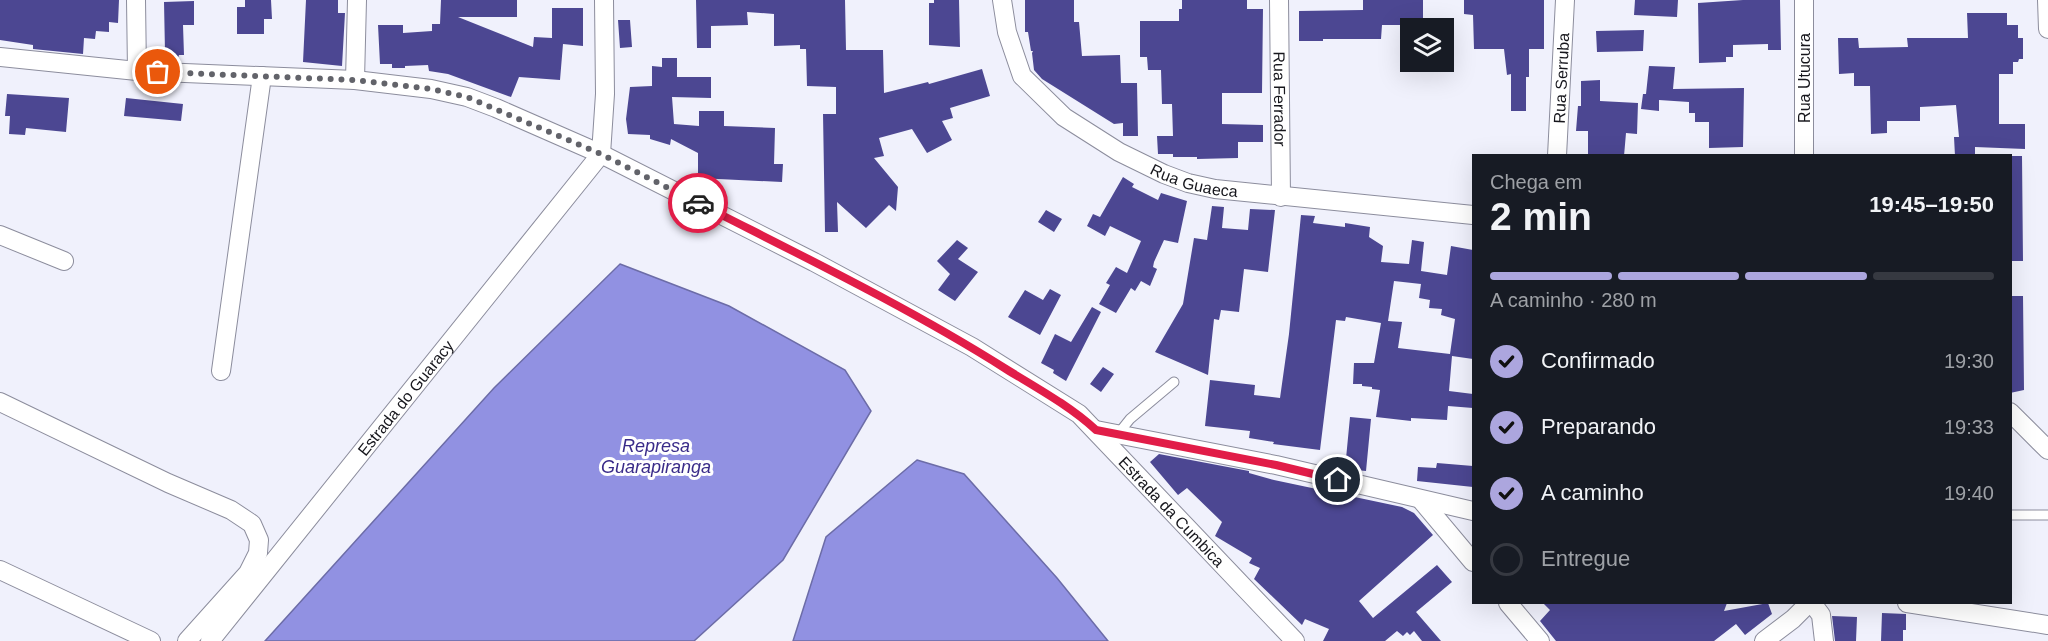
<!DOCTYPE html>
<html lang="pt">
<head>
<meta charset="utf-8">
<style>
  :root { --surface:#171b24; --page:#242831; --text:#f1f3f6; --muted:#9ea1a6; --line:#363941; --accent:#aca6de }
  body { margin:0; font-family:Helvetica,sans-serif; background:var(--page); color:var(--text); height:100vh; display:flex; flex-direction:column; font-size:22px; white-space:nowrap }
  * { box-sizing:border-box; margin:0 }
  p { font-size:20px; color:var(--muted) }
  .icon { flex:none; width:33px; height:33px; fill:none; stroke:currentColor; stroke-width:2; stroke-linecap:round; stroke-linejoin:round }
  .map { position:relative; flex:1; overflow:hidden }
  .panel { position:absolute; left:1472px; top:154px; width:540px; height:450px; display:flex; flex-direction:column; background:var(--surface); border-radius:0px; box-shadow:0 6px 24px #0002 }
  .panel>* { flex:none }
  .controls { position:absolute; left:1400px; top:18px; display:grid; gap:12px }
  .controls a { display:grid; place-items:center; width:54px; height:54px; border-radius:0px; background:var(--surface); box-shadow:0 6px 24px #0002; font-size:30px }
  .pin { position:absolute; display:grid; place-items:center; width:51px; height:51px; color:#fff; margin:-26px; border:3px solid #fff; border-radius:50%; box-shadow:0 2px 6px #0007 }
  .courier { position:absolute; display:grid; place-items:center; width:60px; height:60px; margin:-30px; border:4px solid #e11d48; border-radius:50%; background:#fff; color:#222; box-shadow:0 2px 8px #0007 }
  .headline em { font-style:normal; font-weight:800 }
  .headline div { display:flex; flex-direction:column-reverse }
  .headline { display:flex; align-items:center; justify-content:space-between; height:102px; padding:0 18px }
  h1 { font-size:39px; font-weight:800; line-height:45px }
  .bar { display:grid; grid-template-columns:repeat(4,1fr); gap:9px 6px; align-content:center; height:72px; padding:0 18px }
  .bar i { height:8px; border-radius:4px; background:var(--line) }
  .bar .current { background:var(--accent) }
  .bar p { grid-column:span 4 }
  ol { padding:0 18px; list-style:none }
  li { display:flex; align-items:center; gap:18px; height:66px }
  li p { margin-inline-start:auto }
  li .icon { padding:6px; border-radius:50%; background:var(--accent); color:#111; stroke-width:4 }
  li:last-child { color:var(--muted) }
  li i { width:33px; height:33px; border:3px solid var(--line); border-radius:50% }
  .map>svg:first-child { display:block }
  .water { fill:#9191e2; stroke:#6c6ca7; stroke-width:1.5 }
  .building { fill:#4c4792; fill-rule:evenodd }
  .lines { fill:none; stroke-linecap:round; stroke-linejoin:round }
  .service-casing { stroke:#8c8d9d; stroke-width:11 }
  .minor-casing { stroke:#8c8d9d; stroke-width:20 }
  .service { stroke:#fff; stroke-width:9 }
  .minor { stroke:#fff; stroke-width:18 }
  .done { stroke:#62636a; stroke-width:6; stroke-dasharray:0 10.8 }
  .route { stroke:#e11d48; stroke-width:8 }
  .labels { text-anchor:middle; dominant-baseline:central; stroke-width:6; stroke-linejoin:round; paint-order:stroke }
  .street-label { font-size:16px; fill:#16161c; stroke:#fff }
  .water-label { font-size:18px; font-style:italic; fill:#392b89; stroke:#fff }
</style>
</head>
<body>
<div class="map">
<svg width="2048" height="641" viewBox="0 0 2048 641">
  <rect width="100%" height="100%" fill="#f0f1fc"/>
  <!-- water -->
  <path class="water" d="M620,264l109,42 116,64 26,41 -88,149 -89,81h-429l229,-253z
    M917,460l47,14 93,104 51,63h-315l33,-104z"/>
  <!-- building -->
  <path class="building" d="M0,0h119l-1,23 -9,-1v10l-13,-1 -1,8 -11,-1 -1,16 -50,-5v-4l-33,-5z
    M245,0h26l1,19h-8v15h-27v-27h8z
    M306,0h32v13h7l-3,53 -39,-4z
    M441,0h76v17h-59l75,30 1,-10 18,1v-30h31v38l-20,-2 -3,36 -41,-3 -8,20 -63,-23 -19,-3 -1,-6 -23,1v2h-13v-4h-12l-2,-39h25v8l29,-2v-7h8z
    M696,0h149l1,50h37l1,43 44,-11 1,2 53,-15 8,27 -40,12 3,10 -11,3 10,19 -25,13 -15,-24 -33,9 5,18 -10,2 24,29 -2,24 -7,-6 -23,23 -29,-26 1,30h-13l-2,-118h13v-27l-29,-1 -1,-37h-6v-4l-26,1v-32l-27,-2 1,13 -37,1v22h-14z
    M934,0h25l1,47 -31,-2v-42h5z
    M1025,0h49v22h5l3,34 38,-1 1,28h16l1,53h-15v-13l-9,1 -72,-45 -8,-9 -2,-17 1,-2h-2l-3,-19h-3z
    M1182,0h65v9h16l-1,84h-40v31l41,1v17h-25v16l-41,1v-2h-24v-3h-15l-1,-18h16l-1,-32h-10l-1,-34h-13l-1,-13h-7v-36h39v-12h3z
    M1363,0h60v25h-41l-1,14h-58v2h-24v-30l64,-1z
    M1464,0h80v49h-15v28h-3v34h-15v-37l-4,1 -3,-26h-30l-1,-34 -9,-1z
    M1635,0h43l-1,17 -43,-2z
    M1743,0h37l1,50h-13v-6l-35,1v12h-7v5l-27,1 -1,-60z
    M194,1v24h-11l1,30h-5l-2,6h-4l-8,-9 -1,-50z
    M1967,13h40v12h11v13h5v21h-4l-1,3h-5v12h-14v50h26v25l-50,-2v9h-20l-1,-19h5l-3,-32 -36,2v14h-33v12l-16,1 -1,-48h-16v-13l-15,1 -1,-36h20l1,10 49,-1 -1,-9h61z
    M618,20h12l2,27 -12,1z
    M1644,30l-1,21 -46,1 -1,-21z
    M662,58h15v19h34v21l-39,-1 2,27 25,2v-15h25v15l51,2 -1,36h9l-1,18 -84,-4v-25l-27,-14 -1,6 -20,-6v-4l-22,-1 -2,-15 4,-32 22,-1v-20l10,1z
    M1649,66l26,1 -2,22 71,-1 -1,59 -34,1v-26h-14v-9h-6v-11l-30,-2v11l-18,-2 2,-15h3z
    M1600,80v21l38,2 -1,31 -11,-1 -2,23h-36v-25h-12l2,-25h3v-25z
    M7,94l62,4 -3,34 -40,-4 -1,7 -16,-1 1,-18h-5z
    M126,98l57,6 -2,17 -57,-5z
    M2010,156h12l1,105h-13z
    M1123,177l11,7 -2,3 26,13 3,-7 26,8 -9,42 -14,-3 -10,22 -1,5 4,2 -7,17 -9,-5 -6,10 -4,-3 -15,25 -17,-9 11,-19 -4,-2 10,-16 11,6 14,-32 -31,-15 -5,10 -18,-10 6,-12 7,3z
    M1212,206l12,1 -2,21 26,2 2,-21 25,1 -7,62 -24,-3 -5,43 -18,-2 -2,10 -5,-1 -6,56 -53,-23 28,-48 11,-66 13,2z
    M1046,210l16,9 -8,13 -16,-10z
    M1301,215l14,1 -2,7 32,4v-4l25,4 -1,10 14,9 -2,16 28,2 3,-24 12,2 -3,29 26,4 4,-29 22,4v109l-21,-3 -3,35 24,3v14l-25,-2 -1,14 -36,-2v3l-35,-4 4,-27 -8,-1v-2l-10,-1v-2h-9l1,-21h20l7,-40 -35,-6 -1,4 -9,-1 -16,130 -47,-6 1,-2 -25,-4 1,-7 -45,-5 5,-46 45,5 -1,10 26,3 9,-64zM1394,281l27,3 -2,14 11,2 -1,8 13,1 -1,6 14,4 -5,35 -52,-6 4,-26 -14,-1z
    M957,240l11,8 -10,11 20,13 -23,29 -17,-11 12,-16 -13,-13z
    M1050,289l11,6 -21,40 -32,-18 17,-27 18,10z
    M2010,296h13l1,94 -14,3z
    M1092,307l9,5 -35,69 -13,-8 1,-3 -13,-7 14,-29 16,8z
    M1103,367l11,7 -13,18 -11,-8z
    M1350,417l21,2 -5,52 -21,-2z
    M1159,454l90,17v2l25,7 128,27 12,6 19,22 -74,66 14,17 64,-53 15,17 -36,30 25,29h-19l-8,-10 -4,4 -3,-3 -4,4 -6,-5 -12,10h-62l6,-12 -24,-10 -3,6 -48,-46 6,-11 -11,-5 3,-5 -37,-22 7,-14 -35,-34 -9,7 -28,-33z
    M1437,463l36,3v21l-56,-6 1,-14 18,1z
    M1543,603h184l-3,8 44,-8 4,11 -27,21 -9,-11 -22,17h-158l-16,-20 10,-11z
    M1882,613l24,1v16h-3v11h-22z
    M1832,616l25,1 -1,24h-21z"/>
  <g class="lines">
    <defs>
      <path id="service" d="M1118,434l12,-15 44,-37
        M2010,515h38"/>
      <g id="minor">
        <path d="M136,0l1,71"/>
        <path id="s1" d="M1002,0l5,32 15,44 42,41 55,35 45,22 24,9 27,6 258,26"/>
        <path id="s2" d="M1279,0l2,197"/>
        <path d="M1804,0v156"/>
        <path d="M2047,0l1,29"/>
        <path id="s3" d="M0,57l137,14 218,9 76,9 36,8 29,11 105,46 213,108 158,85 107,67 216,227"/>
        <path d="M355,80l2,-80"/>
        <path d="M601,154l4,-60 -1,-94"/>
        <path id="s4" d="M1557,156l8,-156"/>
        <path d="M0,235l64,26"/>
        <path d="M221,371l41,-295"/>
        <path d="M0,402l168,81 63,27 21,14 7,16 -1,13 -10,20 -61,68"/>
        <path d="M2010,412l38,38"/>
        <path d="M1096,430l180,35 197,46"/>
        <path d="M1421,500l52,62"/>
        <path d="M0,570l151,71"/>
        <path d="M1508,603l32,38"/>
        <path d="M1812,603l9,12 3,26"/>
        <path d="M1907,603l141,22"/>
        <path id="s5" d="M210,641l391,-487"/>
        <path d="M1764,641l29,-22 16,-16"/>
      </g>
    </defs>
    <!-- service casing -->
    <use href="#service" class="service-casing"/>
    <!-- minor casing -->
    <use href="#minor" class="minor-casing"/>
    <!-- service -->
    <use href="#service" class="service"/>
    <!-- minor -->
    <use href="#minor" class="minor"/>
  </g>
  <g class="lines">
    <!-- done -->
    <path class="done" d="M158,72l197,8 76,9 36,8 134,57 97,49"/>
    <!-- route -->
    <path class="route" d="M698,203c104,53 210,104 308,166 31,19 64,37 90,61l180,35 62,15"/>
  </g>
  <g class="labels">
    <!-- street labels -->
    <g class="street-label">
      <text stroke="none"><textPath href="#s4" startOffset="78">Rua Serruba</textPath></text>
      <text transform="translate(1804 78) rotate(-90)">Rua Utucura</text>
      <text stroke="none"><textPath href="#s2" startOffset="99">Rua Ferrador</textPath></text>
      <text stroke="none"><textPath href="#s1" startOffset="284">Rua Guaeca</textPath></text>
      <text stroke="none"><textPath href="#s5" startOffset="312">Estrada do Guaracy</textPath></text>
      <text stroke="none"><textPath href="#s3" startOffset="1294">Estrada da Cumbica</textPath></text>
    </g>
    <!-- water labels -->
    <g class="water-label">
      <text x="656" y="446">Represa<tspan x="656" dy="21">Guarapiranga</tspan></text>
    </g>
  </g>
</svg>
<div class="controls">
<a><svg class="icon" aria-label="layers" viewBox="0 0 24 24"><path d="M12 4l9 5-9 5-9-5zM3 14l9 5 9-5"/></svg></a>
</div>
<div class="pin" style="left:158px;top:72px;background:#ea580c"><svg class="icon" aria-label="bag" viewBox="0 0 24 24"><path d="M5 8h14l-1 12H6zM9 8a3 3 0 0 1 6 0"/></svg></div>
<div class="pin" style="left:1338px;top:480px;background:#1f2937"><svg class="icon" aria-label="home" viewBox="0 0 24 24"><path d="M3 11l9-7 9 7M6 9v11h12V9"/></svg></div>
<div class="courier" style="left:698px;top:203px"><svg class="icon" aria-label="car" viewBox="0 0 24 24"><path d="M5 17H2v-5l4-1 3-4h7l3 4 3 1v5h-3M9 17h6M6 11h13"/><circle cx="7" cy="17" r="2"/><circle cx="17" cy="17" r="2"/></svg></div>
<section class="panel">
<div class="headline"><div><h1>2 min</h1><p>Chega em</p></div><em>19:45–19:50</em></div>
<div class="bar"><i class="current"></i><i class="current"></i><i class="current"></i><i></i><p>A caminho · 280 m</p></div>
<ol>
<li><svg class="icon" aria-label="check" viewBox="0 0 24 24"><path d="M5 12l5 5 9-10"/></svg>Confirmado<p>19:30</p></li>
<li><svg class="icon" aria-label="check" viewBox="0 0 24 24"><path d="M5 12l5 5 9-10"/></svg>Preparando<p>19:33</p></li>
<li><svg class="icon" aria-label="check" viewBox="0 0 24 24"><path d="M5 12l5 5 9-10"/></svg>A caminho<p>19:40</p></li>
<li><i></i>Entregue</li>
</ol>
</section>
</div>
</body>
</html>
